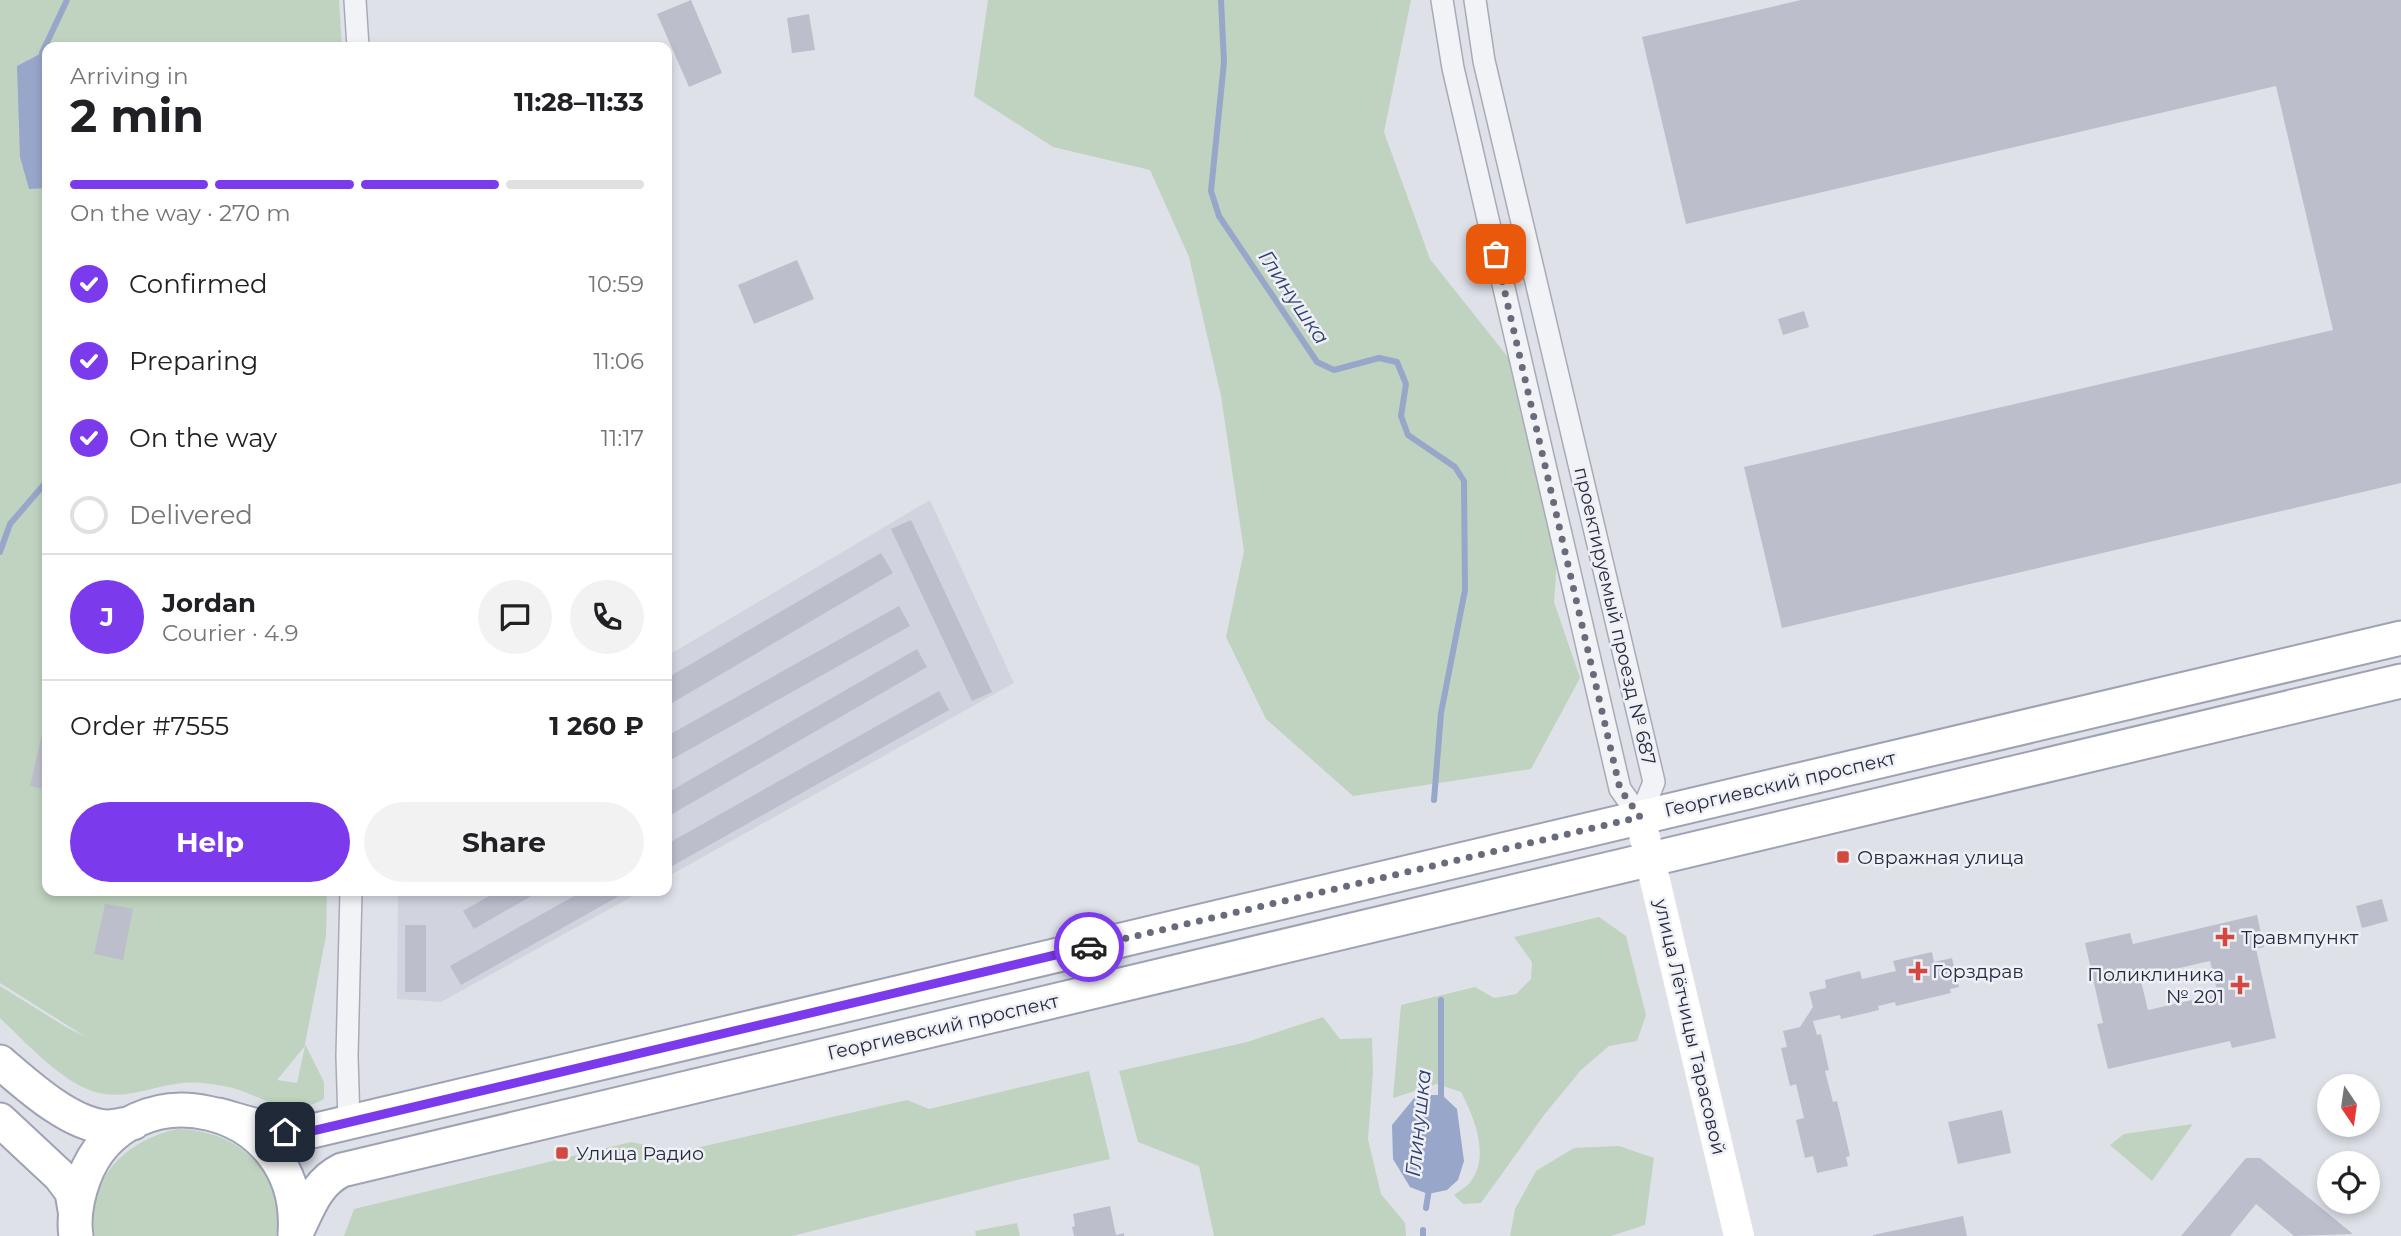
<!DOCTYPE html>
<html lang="en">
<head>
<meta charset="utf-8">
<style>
  :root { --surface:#fff; --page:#f2f2f2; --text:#202124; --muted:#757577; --line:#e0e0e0; --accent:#7c3aed }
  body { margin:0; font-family:Montserrat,sans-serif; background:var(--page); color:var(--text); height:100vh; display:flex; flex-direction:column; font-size:26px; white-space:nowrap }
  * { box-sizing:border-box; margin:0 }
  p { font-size:23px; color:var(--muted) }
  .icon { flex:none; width:38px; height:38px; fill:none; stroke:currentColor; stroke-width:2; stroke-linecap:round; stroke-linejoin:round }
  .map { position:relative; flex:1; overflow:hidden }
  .details { position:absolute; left:42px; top:42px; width:630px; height:854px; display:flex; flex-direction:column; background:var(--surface); border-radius:14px; box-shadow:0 4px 10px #0003 }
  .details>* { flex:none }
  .needle { width:46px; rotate:167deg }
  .buttons { position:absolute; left:2317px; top:1074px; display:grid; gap:14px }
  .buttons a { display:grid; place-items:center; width:63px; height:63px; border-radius:50%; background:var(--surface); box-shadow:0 4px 10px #0003; font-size:35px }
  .pin { position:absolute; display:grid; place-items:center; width:60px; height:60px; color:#fff; margin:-30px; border-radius:14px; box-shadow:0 4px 10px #0006 }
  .courier { position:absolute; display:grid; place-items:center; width:70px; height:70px; margin:-35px; border:5px solid #7c3aed; border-radius:50%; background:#fff; color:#222; box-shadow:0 2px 9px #0007 }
  .headline em { font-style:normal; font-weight:700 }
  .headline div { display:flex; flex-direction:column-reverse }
  .headline { display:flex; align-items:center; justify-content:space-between; height:119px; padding:0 28px }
  h1 { font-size:46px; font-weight:700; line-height:52px }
  .bar { display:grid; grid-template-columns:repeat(4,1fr); gap:10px 7px; align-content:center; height:84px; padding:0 28px }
  .bar i { height:9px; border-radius:5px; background:var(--line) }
  .bar .on { background:var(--accent) }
  .bar p { grid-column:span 4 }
  .line { display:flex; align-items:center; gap:18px; padding:0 28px; border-top:2px solid var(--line) }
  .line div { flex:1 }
  .round { display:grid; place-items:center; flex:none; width:74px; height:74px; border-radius:37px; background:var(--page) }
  ol { padding:0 28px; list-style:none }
  li { display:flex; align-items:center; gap:21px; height:77px }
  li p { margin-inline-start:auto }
  li .icon { padding:7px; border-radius:50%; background:var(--accent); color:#fff; stroke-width:4 }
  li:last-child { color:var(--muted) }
  li i { width:38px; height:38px; border:4px solid var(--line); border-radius:50% }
  .action { display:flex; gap:14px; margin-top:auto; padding:14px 28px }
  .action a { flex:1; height:80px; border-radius:42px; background:var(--accent); color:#fff; font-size:28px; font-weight:700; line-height:80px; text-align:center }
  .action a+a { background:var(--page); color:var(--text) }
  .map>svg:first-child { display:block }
  .built { fill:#d1d3de }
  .green { fill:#c0d3c0; fill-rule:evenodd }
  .water { fill:#98a6ca }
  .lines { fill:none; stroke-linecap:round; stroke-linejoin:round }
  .stream { stroke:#98a6ca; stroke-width:6 }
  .building { fill:#bcbecc; fill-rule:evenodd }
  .minor-casing { stroke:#a8aab7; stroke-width:24 }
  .primary-casing { stroke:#9ea2b5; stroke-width:37 }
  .minor { stroke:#f2f3f7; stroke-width:21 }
  .secondary { stroke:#fff; stroke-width:30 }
  .primary { stroke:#fff; stroke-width:33 }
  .done { stroke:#676b7c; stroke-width:7; stroke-dasharray:0 12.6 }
  .route { stroke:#7c3aed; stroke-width:9 }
  .poi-dot { fill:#d3493f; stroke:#eff0f6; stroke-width:2.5 }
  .labels { text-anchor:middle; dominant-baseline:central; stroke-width:5; stroke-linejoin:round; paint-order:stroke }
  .street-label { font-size:19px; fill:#272b41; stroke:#eff0f6 }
  .poi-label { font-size:19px; fill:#272b41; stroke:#eff0f6; text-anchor:start }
  .water-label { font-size:21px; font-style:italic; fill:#304076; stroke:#eff0f6 }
</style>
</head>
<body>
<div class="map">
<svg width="2401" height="1236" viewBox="0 0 2401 1236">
  <rect width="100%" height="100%" fill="#dfe1e9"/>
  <!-- built -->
  <path class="built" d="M930,500l84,183 -347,194v-221z
    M398,891h244l-201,111 -44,-3z"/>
  <!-- green -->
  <path class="green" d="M0,0h339l3,47h-295v844h280l-1,45 -21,108 19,38v17c-35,19 -53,2 -85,-9 -12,-4 -25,-6 -37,-7 -41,-4 -71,21 -110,8 -32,-11 -68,-50 -92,-73v-32l66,41 20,10 -86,-54zM305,1046l-8,37 -20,-3z
    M988,0h423l-27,132 46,127 85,107 43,181 -4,55 26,76 -49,91 -178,27 -87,-77 -40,-82 18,-86 -23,-155 -32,-139 -39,-87 -97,-23 -79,-51z
    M1599,917l27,19 20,79 -9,26 -28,5 -28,24 -37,45 -63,88 -18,1 -9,-9c5,-4 13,-8 17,-14 19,-26 3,-64 -10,-89l-24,-8 -44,14 8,-93 74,-18 19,11 22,-4 15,-15 1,-17 -18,-25z
    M1323,1017l17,22 32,-1 1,35 -5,66 13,55 24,29 1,13h-192l-15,-70 -61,-24 -19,-71 128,-29z
    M1089,1071l21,88 -97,22 -221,55h-448l10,-27 277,-67 47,10 229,-52 22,9z
    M2193,1124l-41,57 -42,-36 14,-11z
    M177,1129c59,0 112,44 99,107h-181c-11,-56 31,-96 82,-107z
    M1619,1146l35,12 -9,67 -34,11h-101l5,-27 21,-38 38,-23z
    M1017,1223l3,13h-44l-1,-5z"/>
  <!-- water -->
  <path class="water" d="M42,53l5,3v132l-18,1 -9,-32 -3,-91z
    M1429,1095h13l15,14 7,52 -6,19 -11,10 -19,4 -18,-7 -17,-28 -1,-34 23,-28z"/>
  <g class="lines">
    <!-- stream -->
    <path class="stream" d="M1221,0l3,62 -13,129 8,25 98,146 17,8 45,-12 18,4 9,22 -5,32 7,19 47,32 9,14 1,109 -24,123 -7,87
      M44,61l-2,-8 25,-53
      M0,552l10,-28 37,-43
      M1441,1000v102
      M1426,1208l3,-19
      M1423,1236v-6"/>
  </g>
  <!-- building -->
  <path class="building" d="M691,0l31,73 -33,14 -32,-73z
    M1801,0h600v483l-619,145 -38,-161 589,-137 -57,-244 -590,138 -44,-187z
    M809,14l6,36 -23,3 -5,-35z
    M797,260l17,39 -60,25 -16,-39z
    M1804,311l5,16 -26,8 -5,-16z
    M911,520l81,172 -20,9 -81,-172z
    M881,553l12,20 -226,133v-28z
    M899,606l11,20 -243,136v-26z
    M917,649l10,18 -260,150v-24z
    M939,691l10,19 -282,159v-25z
    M42,734l5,2v54l-17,-4z
    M498,891h42l-66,38 -11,-18z
    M583,891h45l-167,94 -11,-19z
    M2382,899l6,22 -26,7 -6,-22z
    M105,904l28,5 -10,51 -29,-6z
    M2257,915l7,32 -8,2 20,89 -44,10 -2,-7 -122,28 -11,-45 6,-1 -18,-80 45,-10 3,11zM2210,961l8,33 -70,16 -8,-33z
    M405,925h21v67h-21z
    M1932,952l2,10 18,-4 7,29 -9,2 1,4 -55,13 -1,-4 -17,4 1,4 -38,9 -1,-4 -27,6 4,14 4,-1 8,36 -4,1 8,31 4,-1 13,55 -4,1 2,9 -31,7 -4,-17 -8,2 -9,-38 8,-2 -8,-34 -6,2 -9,-38 6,-1 -4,-16 17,-4 13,-20 -4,-15 17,-4 -1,-8 35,-9 2,8 34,-8 -3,-10z
    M2002,1110l9,43 -53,11 -10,-42z
    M2246,1158h14l93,76 -59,2 -38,-32 -26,32h-49z
    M1110,1206l6,29 8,-2v3h-50l-2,-9 3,-1 -2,-12z
    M1963,1216l4,20h-94v-1z"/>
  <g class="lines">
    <defs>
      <path id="minor" d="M355,0l3,47
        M1442,0l11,68 167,721 20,28
        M1475,0l9,61 170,721 -14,35
        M349,1122l-2,-66 4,-165"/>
      <path id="primary" d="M0,1062c27,23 69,62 106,65 9,0 19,-3 27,-4
        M218,1115c30,8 59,19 90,17l2093,-494
        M0,1120l60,56 12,16 3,18
        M295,1235c13,-25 20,-52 47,-65l2059,-489
        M76,1236c-3,-20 1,-39 8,-58 43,-114 221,-77 211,56"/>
    </defs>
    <!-- minor casing -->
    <use href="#minor" class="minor-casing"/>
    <!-- primary casing -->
    <use href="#primary" class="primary-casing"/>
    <!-- minor -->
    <use href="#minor" class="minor"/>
    <!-- secondary -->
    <path class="secondary" d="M1640,817l99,419"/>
    <!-- primary -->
    <use href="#primary" class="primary"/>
  </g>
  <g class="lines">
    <!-- done -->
    <path class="done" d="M1089,947l551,-130 -20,-28 -124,-535"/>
    <!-- route -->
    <path class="route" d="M285,1132h23l781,-185"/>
  </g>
  <!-- markers -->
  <g class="poi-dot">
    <rect x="1836" y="850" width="14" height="14" rx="3.5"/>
    <path d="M2221.5 926.5h7v7h7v7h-7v7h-7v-7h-7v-7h7z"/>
    <path d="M1914.5 960.5h7v7h7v7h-7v7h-7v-7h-7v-7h7z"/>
    <path d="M2236.5 974.5h7v7h7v7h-7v7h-7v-7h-7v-7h7z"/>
    <rect x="555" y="1146" width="14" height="14" rx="3.5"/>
  </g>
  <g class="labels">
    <!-- street labels -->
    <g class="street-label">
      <text transform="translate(1615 616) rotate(77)">проектируемый проезд № 687</text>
      <text transform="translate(1780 784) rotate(-13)">Георгиевский проспект</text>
      <text transform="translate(943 1027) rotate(-13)">Георгиевский проспект</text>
      <text transform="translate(1690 1027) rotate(77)">улица Лётчицы Тарасовой</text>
    </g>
    <!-- poi labels -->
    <g class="poi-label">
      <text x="1857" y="857">Овражная улица</text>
      <text x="2241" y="937">Травмпункт</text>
      <text x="1932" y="971">Горздрав</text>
      <text x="2224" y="974" text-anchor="end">Поликлиника<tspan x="2224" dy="22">№ 201</tspan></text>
      <text x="576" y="1153">Улица Радио</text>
    </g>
    <!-- water labels -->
    <g class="water-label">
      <text transform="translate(1294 297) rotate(56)">Глинушка</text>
      <text transform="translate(1418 1123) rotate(-84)">Глинушка</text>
    </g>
  </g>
</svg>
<div class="buttons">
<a><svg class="needle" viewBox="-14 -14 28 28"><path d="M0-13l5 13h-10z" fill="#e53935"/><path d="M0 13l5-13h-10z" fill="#757577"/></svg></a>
<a><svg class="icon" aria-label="locate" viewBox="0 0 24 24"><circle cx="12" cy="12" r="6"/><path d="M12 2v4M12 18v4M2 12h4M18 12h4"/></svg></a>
</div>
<div class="pin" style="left:1496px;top:254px;background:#ea580c"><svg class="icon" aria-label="bag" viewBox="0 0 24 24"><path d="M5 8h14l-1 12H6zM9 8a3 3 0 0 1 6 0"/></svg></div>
<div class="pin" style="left:285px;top:1132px;background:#1f2937"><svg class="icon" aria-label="home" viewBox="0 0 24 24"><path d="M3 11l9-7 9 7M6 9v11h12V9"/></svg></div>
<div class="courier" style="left:1089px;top:947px"><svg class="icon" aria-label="car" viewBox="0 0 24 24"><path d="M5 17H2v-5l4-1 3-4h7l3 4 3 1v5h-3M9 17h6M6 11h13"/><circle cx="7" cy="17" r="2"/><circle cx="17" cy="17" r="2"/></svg></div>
<section class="details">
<div class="headline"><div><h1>2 min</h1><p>Arriving in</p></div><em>11:28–11:33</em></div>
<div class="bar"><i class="on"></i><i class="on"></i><i class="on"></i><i></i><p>On the way · 270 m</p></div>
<ol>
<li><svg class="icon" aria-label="check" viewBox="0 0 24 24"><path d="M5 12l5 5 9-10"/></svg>Confirmed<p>10:59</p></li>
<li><svg class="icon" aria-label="check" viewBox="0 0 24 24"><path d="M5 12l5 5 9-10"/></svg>Preparing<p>11:06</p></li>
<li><svg class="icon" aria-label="check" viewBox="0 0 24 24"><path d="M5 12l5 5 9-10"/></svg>On the way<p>11:17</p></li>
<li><i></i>Delivered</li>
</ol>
<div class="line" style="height:126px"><b class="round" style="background:var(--accent);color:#fff">J</b><div><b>Jordan</b><p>Courier · 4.9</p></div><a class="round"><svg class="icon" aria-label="chat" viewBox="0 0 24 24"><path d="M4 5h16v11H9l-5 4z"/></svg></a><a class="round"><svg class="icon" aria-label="phone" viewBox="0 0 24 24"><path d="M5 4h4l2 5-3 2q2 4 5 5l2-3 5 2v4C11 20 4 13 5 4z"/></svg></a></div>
<div class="line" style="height:91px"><div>Order #7555</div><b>1 260 ₽</b></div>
<div class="action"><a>Help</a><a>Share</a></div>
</section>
</div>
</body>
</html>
